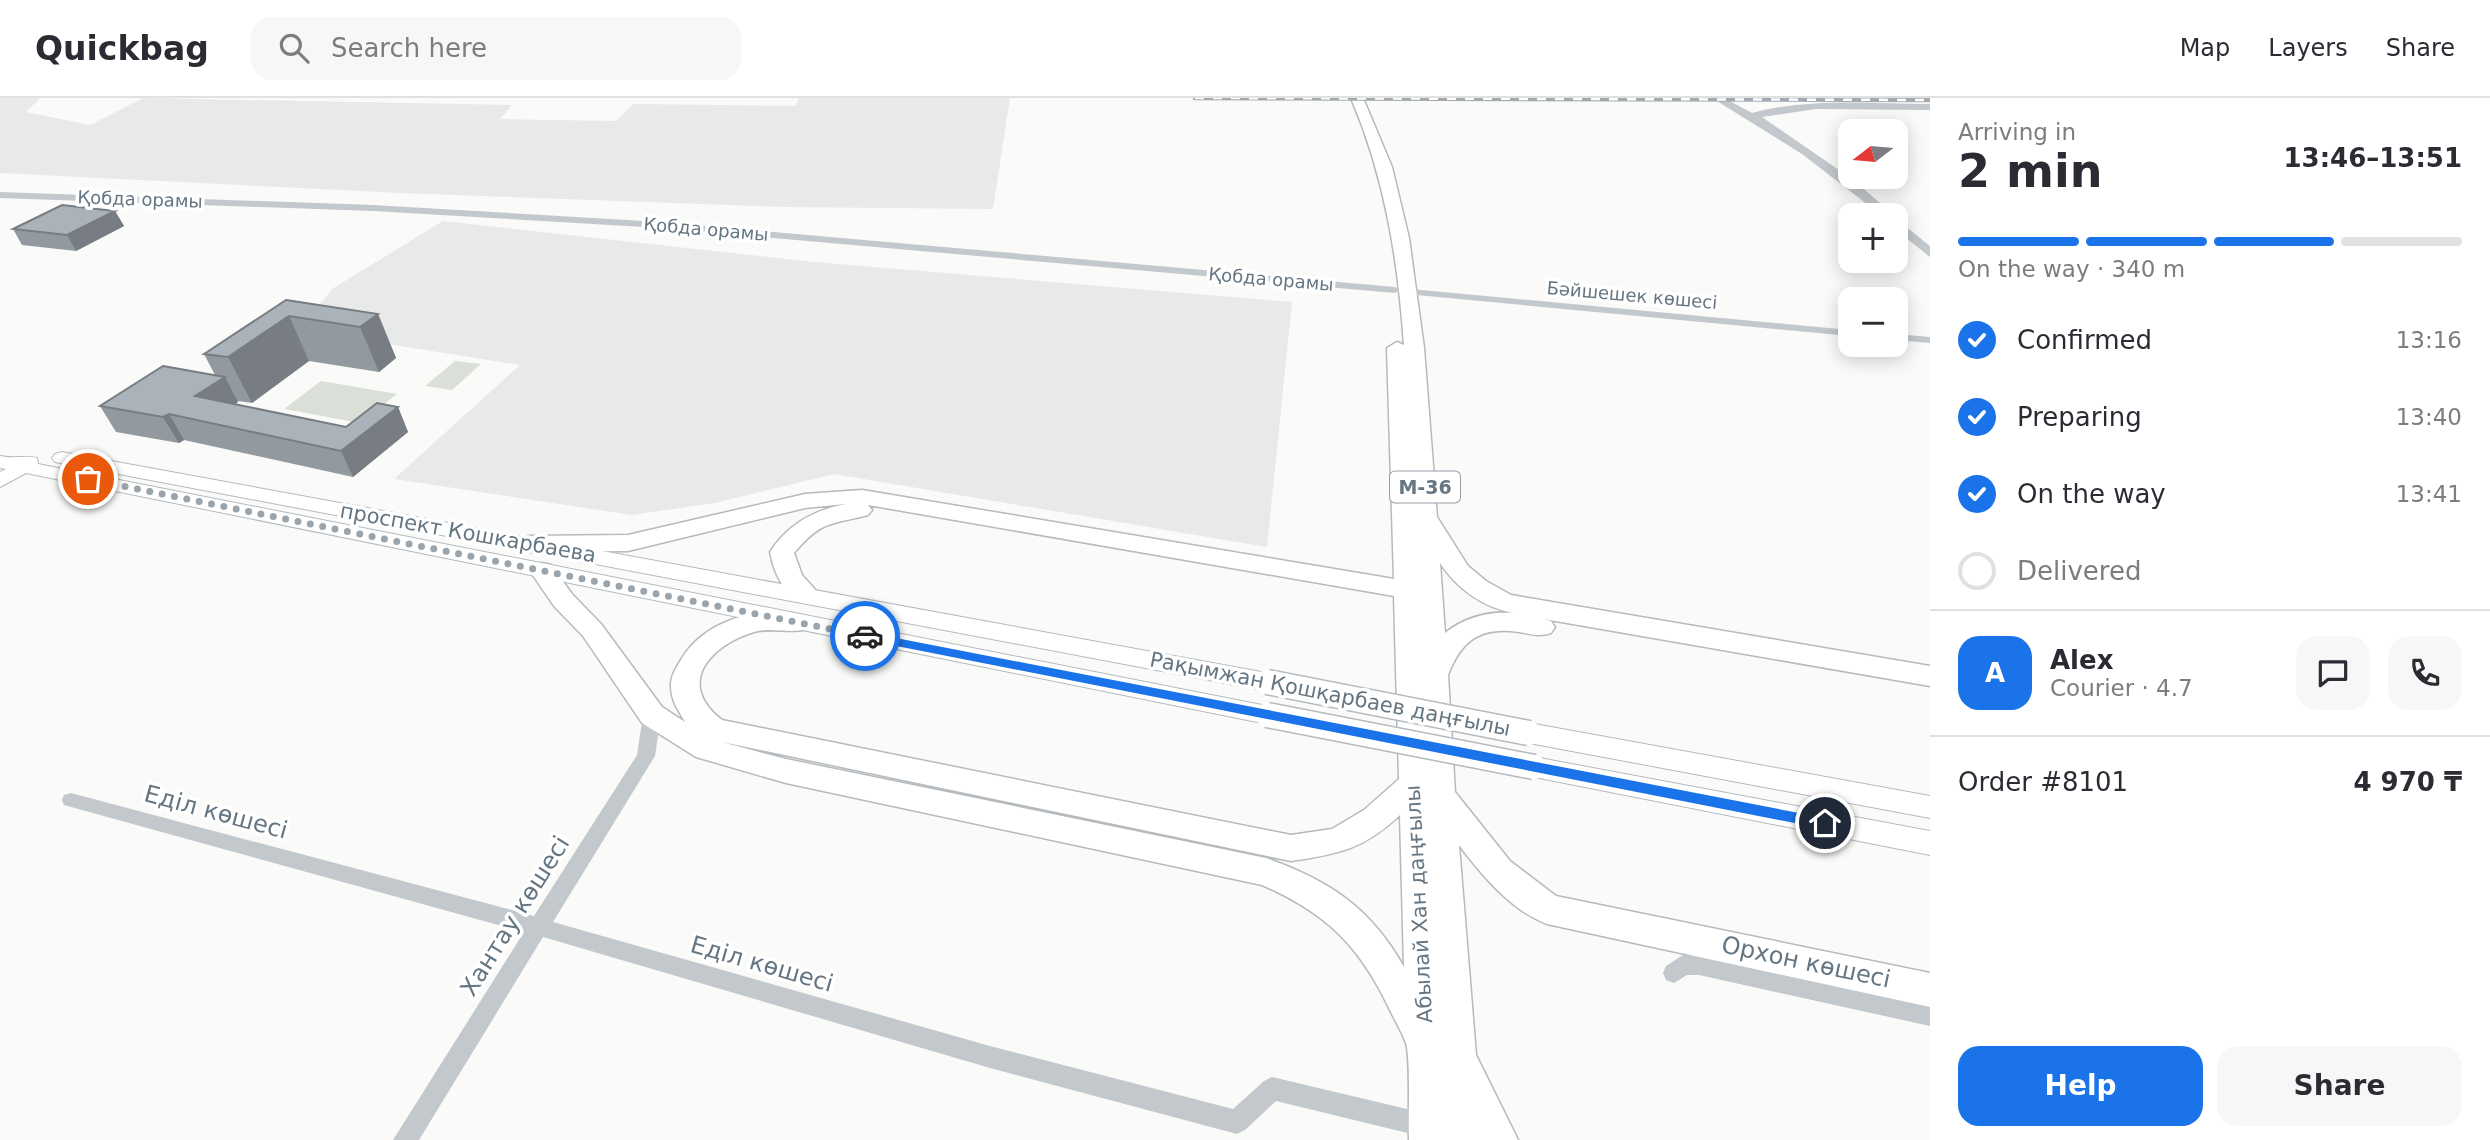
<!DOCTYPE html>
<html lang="en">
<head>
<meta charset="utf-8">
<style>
  :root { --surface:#fff; --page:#f7f7f7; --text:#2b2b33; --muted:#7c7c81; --line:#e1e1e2; --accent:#1a73e8 }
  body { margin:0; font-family:"DejaVu Sans",sans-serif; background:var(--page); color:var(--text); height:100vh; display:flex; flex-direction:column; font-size:26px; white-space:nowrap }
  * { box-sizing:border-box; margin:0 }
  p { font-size:23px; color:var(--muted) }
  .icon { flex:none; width:38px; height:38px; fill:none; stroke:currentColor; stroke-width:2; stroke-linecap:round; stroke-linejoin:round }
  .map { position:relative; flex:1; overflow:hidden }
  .drawer { display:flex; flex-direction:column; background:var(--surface); width:560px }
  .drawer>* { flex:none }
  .needle { width:46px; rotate:254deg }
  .tools { position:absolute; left:1838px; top:21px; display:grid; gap:14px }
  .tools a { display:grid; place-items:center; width:70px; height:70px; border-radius:14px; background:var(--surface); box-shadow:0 4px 18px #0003; font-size:35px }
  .pin { position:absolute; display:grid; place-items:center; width:60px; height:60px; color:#fff; margin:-30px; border:4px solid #fff; border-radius:50%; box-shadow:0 2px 7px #0007 }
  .courier { position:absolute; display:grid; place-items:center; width:70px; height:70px; margin:-35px; border:5px solid #1a73e8; border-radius:50%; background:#fff; color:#222; box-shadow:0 2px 9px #0007 }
  .overview em { font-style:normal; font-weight:600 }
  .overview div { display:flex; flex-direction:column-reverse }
  .overview { display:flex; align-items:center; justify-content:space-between; height:119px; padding:0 28px }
  h1 { font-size:46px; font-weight:600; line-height:52px }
  .bar { display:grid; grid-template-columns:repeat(4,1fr); gap:10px 7px; align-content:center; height:84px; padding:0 28px }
  .bar i { height:9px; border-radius:5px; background:var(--line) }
  .bar .current { background:var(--accent) }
  .bar p { grid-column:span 4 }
  .line { display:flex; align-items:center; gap:18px; padding:0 28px; border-top:2px solid var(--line) }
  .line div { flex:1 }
  .round { display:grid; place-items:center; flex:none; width:74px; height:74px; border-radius:21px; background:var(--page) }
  ol { padding:0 28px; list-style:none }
  li { display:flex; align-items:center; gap:21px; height:77px }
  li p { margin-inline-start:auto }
  li .icon { padding:7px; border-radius:50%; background:var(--accent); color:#fff; stroke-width:4 }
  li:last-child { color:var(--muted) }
  li i { width:38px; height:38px; border:4px solid var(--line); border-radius:50% }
  .cta { display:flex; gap:14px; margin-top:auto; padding:14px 28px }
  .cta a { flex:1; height:80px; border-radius:21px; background:var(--accent); color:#fff; font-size:28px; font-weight:600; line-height:80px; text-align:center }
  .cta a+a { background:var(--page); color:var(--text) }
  header { display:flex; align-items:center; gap:42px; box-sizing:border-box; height:98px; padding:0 35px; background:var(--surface); border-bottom:2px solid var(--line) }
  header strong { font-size:33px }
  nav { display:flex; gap:38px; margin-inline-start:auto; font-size:24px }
  .search { width:490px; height:63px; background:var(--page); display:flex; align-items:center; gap:18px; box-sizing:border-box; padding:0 24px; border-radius:21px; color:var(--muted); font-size:26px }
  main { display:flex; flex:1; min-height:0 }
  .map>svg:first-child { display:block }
  .built { fill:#e8e9e9 }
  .green { fill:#dadfd7 }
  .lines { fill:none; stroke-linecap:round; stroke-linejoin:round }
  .secondary-casing { stroke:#b3babf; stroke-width:2 }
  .primary-casing { stroke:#b5babe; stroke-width:3 }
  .minor { fill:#c3c8cc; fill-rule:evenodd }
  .tertiary { fill:#c3c8cc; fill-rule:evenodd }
  .secondary { fill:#fff; fill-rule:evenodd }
  .primary { fill:#fff; fill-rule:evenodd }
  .rail-casing { stroke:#a2aab0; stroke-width:4.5 }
  .rail { stroke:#fff; stroke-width:2.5; stroke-dasharray:9; stroke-linecap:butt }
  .secondary-bridge-casing { stroke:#b3babf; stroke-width:27; stroke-linecap:butt }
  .secondary-bridge { stroke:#fff; stroke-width:24 }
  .wall { fill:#929a9f }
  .shaded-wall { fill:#777d82 }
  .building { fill:#aab3b9; stroke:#777d82; stroke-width:2 }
  .route { fill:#1a73e8 }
  .done { stroke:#99a4ac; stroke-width:7; stroke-dasharray:0 12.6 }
  .labels { text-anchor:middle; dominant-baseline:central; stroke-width:7; stroke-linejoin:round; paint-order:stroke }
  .far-street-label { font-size:18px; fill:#657683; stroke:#fff }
  .shield { fill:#fff; stroke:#939fa8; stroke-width:2 }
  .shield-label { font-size:19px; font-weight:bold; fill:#657683 }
  .street-label { font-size:21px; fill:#657683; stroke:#fff }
  .near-street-label { font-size:24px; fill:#657683; stroke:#fff }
</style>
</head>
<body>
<header>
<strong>Quickbag</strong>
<div class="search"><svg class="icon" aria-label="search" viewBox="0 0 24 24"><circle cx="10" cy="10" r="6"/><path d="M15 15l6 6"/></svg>Search here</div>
<nav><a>Map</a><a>Layers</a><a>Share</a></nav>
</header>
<main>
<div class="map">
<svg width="1930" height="1042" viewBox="0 0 1930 1042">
  <rect width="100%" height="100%" fill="#fafaf8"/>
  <!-- built -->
  <path class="built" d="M0,0h40l-14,14 64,13 53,-27 369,7 -12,14 116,2 17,-17 162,2 4,-8h211l-17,111 -211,-2 -382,-14 -400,-20z
    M443,123l371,41 478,40 -25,245 -433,-73 -119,29 -83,12 -238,-36 126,-114 -220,-35 32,-41z"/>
  <!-- green -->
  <path class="green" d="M455,263l26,3 -29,26 -27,-4z
    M321,283l76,13 -37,29 -76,-14z"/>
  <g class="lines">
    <defs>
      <path id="secondary" d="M62,354l1205,221 9,3 3,6 -3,6 -9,3 -1212,-229 -3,-4 3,-4z
        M0,358c15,3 26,-1 37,2l1,6 1229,242 9,2 3,7 -3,7 -9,2 -1241,-251 -26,14v-15l6,-3 -6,-1z
        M1529,625l401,73v22l-401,-75 -9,-3 -4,-7 4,-7z
        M1534,659l396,74v24l-396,-78 -9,-3 -4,-7 4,-7z"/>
      <path id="primary" d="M1351,0h12l29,69 17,71 15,110 13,169 31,49 18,15 25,14 419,71v20l-386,-67 7,2 4,6 -4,6c-11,4 -20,1 -32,-1 -39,-6 -58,9 -71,43l7,117 55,69 46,35 374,77v34l-383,-83c-37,-14 -65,-49 -88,-79l17,210 42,85h-109c-1,-22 2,-79 -3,-97 -5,-13 -13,-26 -19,-39 -30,-61 -63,-92 -125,-119l-476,-102 -90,-26 -54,-34 -59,-87 -29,-30 -24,-35 3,-6 9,-2 9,2 21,29 29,30 61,83 23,15c-6,-11 -14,-21 -14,-35 -1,-11 6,-20 11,-29 25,-40 82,-54 125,-41l4,6 -4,6c-17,5 -35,-2 -53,3 -44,13 -79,52 -32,88l569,115 41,-6 32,-19 35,-31 -5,-183 -526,-91 4,5 -4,5c-38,10 -46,5 -74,38l8,22 18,20 -4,6c-27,8 -42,-27 -46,-49 18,-28 44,-42 76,-48l-41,4 -177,43 -100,1 -9,-3 -3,-5 3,-5 9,-3 100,-1 177,-41 57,-4 532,89 -7,-231 10,-6 7,3c-6,-86 -19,-167 -53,-247zM1440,465c17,26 44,45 74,50 -25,-2 -49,4 -69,20zM722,644l569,119c48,-7 73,-12 109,-46l4,152c-34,-60 -74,-86 -138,-109l-480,-99z"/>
    </defs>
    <!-- secondary casing -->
    <use href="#secondary" class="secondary-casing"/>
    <!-- primary casing -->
    <use href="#primary" class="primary-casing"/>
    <!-- minor -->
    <path class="minor" d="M0,94l373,13 288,17 734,65 5,3 -5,3 -734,-65 -288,-17 -373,-13z
      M1410,191l440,41v6l-444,-42v-4z
      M1895,236l35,3v6l-35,-3z
      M652,611l6,1 3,5 -6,41 -102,166 437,124 243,63 31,-28 8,-4 156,37 8,4 4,8 -4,8 -8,4 -152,-37 -31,29 -8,4 -247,-66 -447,-131 -124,203h-26l131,-208 -453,-125 -7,-2 -2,-5 2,-5 7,-2 463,123 103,-161 6,-40 3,-5z
      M1683,857h16l231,51v20l-231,-51h-12l-13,8 -8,-3 -3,-7 3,-7z"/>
    <!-- tertiary -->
    <path class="tertiary" d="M1712,0h12l28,15c54,-15 121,-10 178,-9v6l-114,-1 -54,8 90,62 42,36h-13l-79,-61z
      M1895,120l35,28v11l-35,-28z"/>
    <!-- secondary -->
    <use href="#secondary" class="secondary"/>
    <!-- primary -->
    <use href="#primary" class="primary"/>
    <defs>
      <path id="rail" d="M1195,0l735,2"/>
    </defs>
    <!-- rail casing -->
    <use href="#rail" class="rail-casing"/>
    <!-- rail -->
    <use href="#rail" class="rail"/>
    <defs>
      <path id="secondary-bridge" d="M1267,584l262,51
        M1267,617l267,52"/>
    </defs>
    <!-- secondary-bridge casing -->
    <use href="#secondary-bridge" class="secondary-bridge-casing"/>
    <!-- secondary-bridge -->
    <use href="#secondary-bridge" class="secondary-bridge"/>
  </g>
  <!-- wall -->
  <path class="wall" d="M115,113l9,15 -48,25 -54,-6 -9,-16z
    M286,202l92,14 18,44 -17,14 -70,-11 -57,42 -14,-2v1l-3,2 111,23 52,-20 10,25 -55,45 -169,-37 -5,3 -63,-11 -16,-26 115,-31 -11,-21z"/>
  <!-- shaded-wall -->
  <path class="shaded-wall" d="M115,113l9,15 -48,25 -9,-16z
    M378,216l18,44 -17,14 -19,-45z
    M289,218l20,45 -57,42 -24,-46z
    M225,279l13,25 -28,20 -15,-26z
    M398,309l10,25 -55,45 -12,-26z
    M169,316l15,26 -5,3 -16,-26z"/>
  <!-- building -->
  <path class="building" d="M62,107l53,6 -48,24 -54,-6z
    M286,202l92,14 -18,13 -71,-11 -61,41 -24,-3z
    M163,268l62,11 -30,19 151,31 31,-24 21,4 -57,44 -172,-37 -6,3 -63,-11z"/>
  <!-- route -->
  <path class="route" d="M865,534l960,186 6,5 -6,6 -964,-190v-6z"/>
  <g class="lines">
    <!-- done -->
    <path class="done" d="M88,381l777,157"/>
  </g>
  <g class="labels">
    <!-- far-street labels -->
    <g class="far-street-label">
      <text transform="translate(140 101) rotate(2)">Қобда орамы</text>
      <text transform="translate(706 131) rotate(5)">Қобда орамы</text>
      <text transform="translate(1271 181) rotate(5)">Қобда орамы</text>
      <text transform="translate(1632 197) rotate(5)">Бәйшешек көшесі</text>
    </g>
    <!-- shield labels -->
    <rect class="shield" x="1390" y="373.5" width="70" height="31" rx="5"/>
    <g class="shield-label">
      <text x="1425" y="389">M-36</text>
    </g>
    <!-- street labels -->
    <g class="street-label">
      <text transform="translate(468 435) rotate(10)">проспект Кошкарбаева</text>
      <text transform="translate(1330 596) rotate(11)">Рақымжан Қошқарбаев даңғылы</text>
      <text transform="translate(1419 806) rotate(-93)">Абылай Хан даңғылы</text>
    </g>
    <!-- near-street labels -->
    <g class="near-street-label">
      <text transform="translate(216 714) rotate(15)">Еділ көшесі</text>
      <text transform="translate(515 818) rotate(-58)">Хантау көшесі</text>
      <text transform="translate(1806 864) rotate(12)">Орхон көшесі</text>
      <text transform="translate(762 866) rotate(16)">Еділ көшесі</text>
    </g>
  </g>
</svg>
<div class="tools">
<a><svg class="needle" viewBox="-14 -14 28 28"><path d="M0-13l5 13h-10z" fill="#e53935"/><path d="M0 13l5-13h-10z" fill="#7c7c81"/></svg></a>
<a>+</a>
<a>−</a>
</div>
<div class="pin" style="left:88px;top:381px;background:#ea580c"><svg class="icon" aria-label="bag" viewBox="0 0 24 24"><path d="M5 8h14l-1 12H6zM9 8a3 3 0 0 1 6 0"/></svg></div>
<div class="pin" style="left:1825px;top:725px;background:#1f2937"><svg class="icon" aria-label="home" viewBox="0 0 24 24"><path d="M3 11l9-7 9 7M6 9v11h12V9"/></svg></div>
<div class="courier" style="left:865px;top:538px"><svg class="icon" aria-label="car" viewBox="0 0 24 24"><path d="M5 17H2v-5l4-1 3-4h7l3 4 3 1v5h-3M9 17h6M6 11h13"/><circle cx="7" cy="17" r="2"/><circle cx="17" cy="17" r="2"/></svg></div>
</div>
<section class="drawer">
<div class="overview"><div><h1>2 min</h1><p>Arriving in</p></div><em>13:46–13:51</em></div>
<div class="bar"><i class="current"></i><i class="current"></i><i class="current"></i><i></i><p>On the way · 340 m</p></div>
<ol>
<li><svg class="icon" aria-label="check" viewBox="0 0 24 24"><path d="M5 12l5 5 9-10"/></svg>Confirmed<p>13:16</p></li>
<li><svg class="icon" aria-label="check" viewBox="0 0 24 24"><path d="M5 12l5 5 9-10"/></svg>Preparing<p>13:40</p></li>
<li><svg class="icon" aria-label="check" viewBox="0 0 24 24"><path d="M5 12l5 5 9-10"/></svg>On the way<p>13:41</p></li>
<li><i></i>Delivered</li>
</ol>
<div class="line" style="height:126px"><b class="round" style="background:var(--accent);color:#fff">A</b><div><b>Alex</b><p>Courier · 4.7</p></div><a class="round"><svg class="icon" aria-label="chat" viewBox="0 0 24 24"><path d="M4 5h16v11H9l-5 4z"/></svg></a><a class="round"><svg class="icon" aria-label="phone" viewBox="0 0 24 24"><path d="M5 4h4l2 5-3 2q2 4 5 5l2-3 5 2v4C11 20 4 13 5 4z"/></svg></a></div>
<div class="line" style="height:91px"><div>Order #8101</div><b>4 970 ₸</b></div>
<div class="cta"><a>Help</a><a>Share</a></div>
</section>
</main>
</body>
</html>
